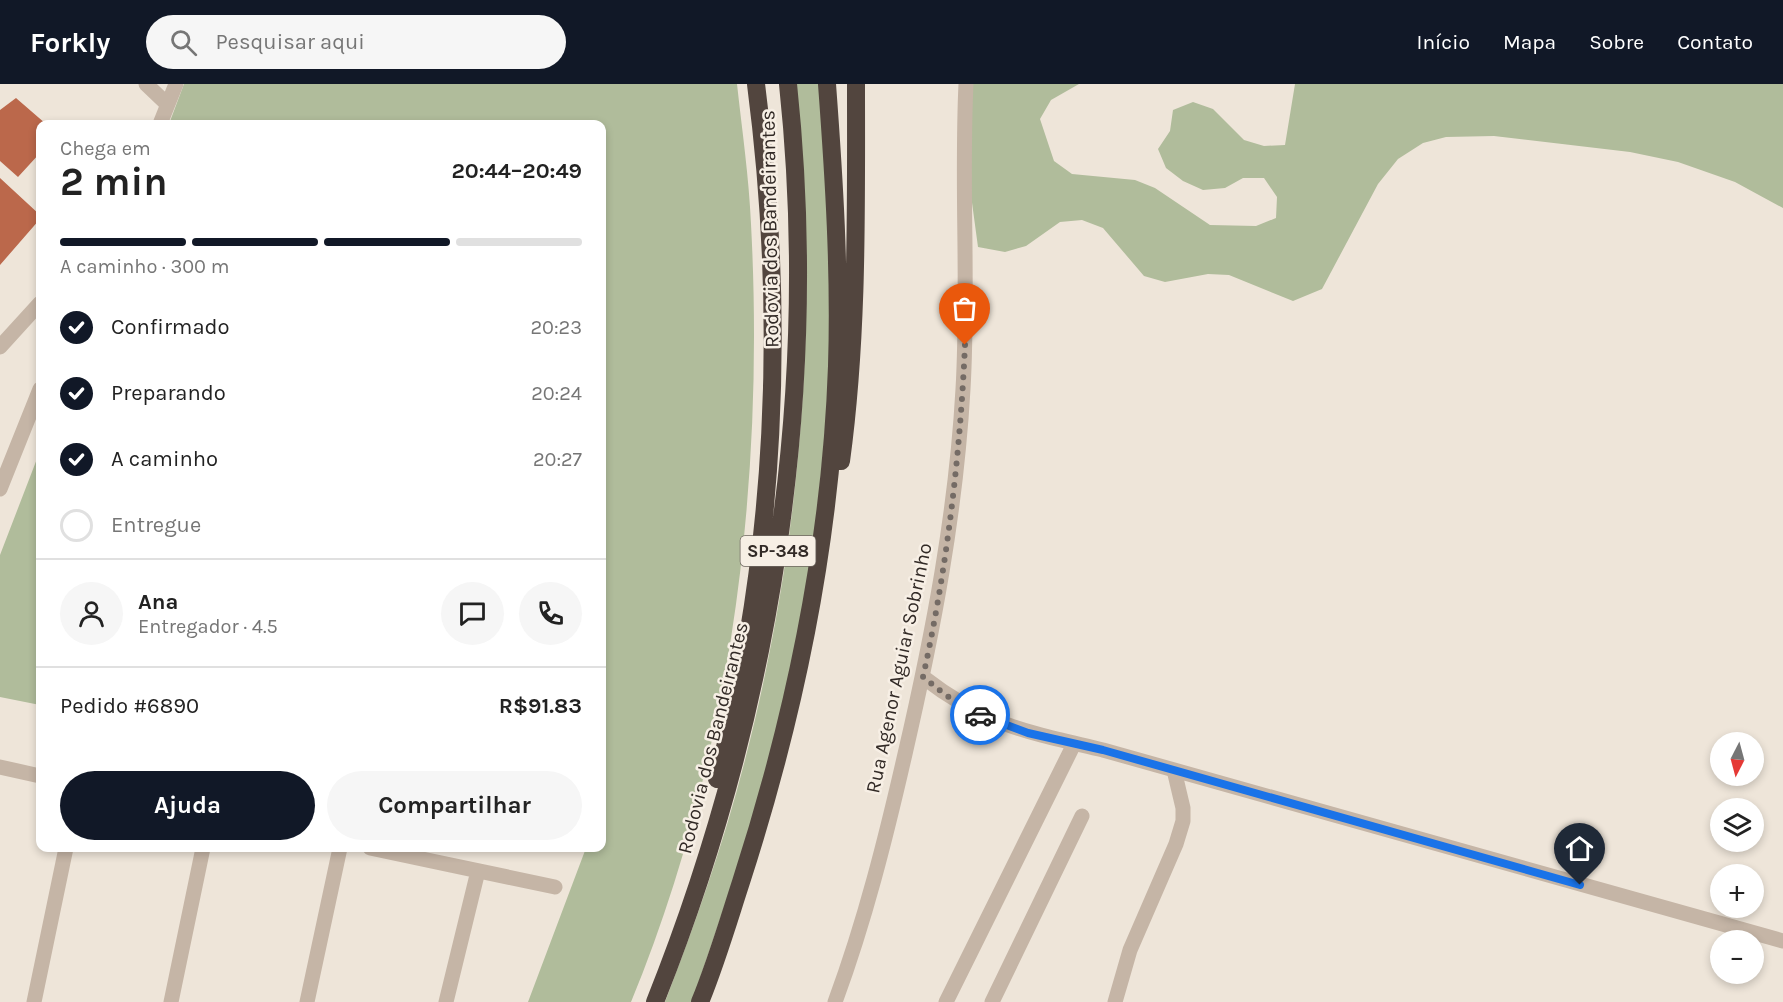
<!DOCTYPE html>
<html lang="pt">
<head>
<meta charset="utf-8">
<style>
  :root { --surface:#fff; --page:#f6f6f6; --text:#222; --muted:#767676; --line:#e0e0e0; --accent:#111827 }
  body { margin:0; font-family:Karla,sans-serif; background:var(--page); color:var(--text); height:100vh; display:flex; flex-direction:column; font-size:22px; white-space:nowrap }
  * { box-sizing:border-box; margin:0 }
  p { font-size:20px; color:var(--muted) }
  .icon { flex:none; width:33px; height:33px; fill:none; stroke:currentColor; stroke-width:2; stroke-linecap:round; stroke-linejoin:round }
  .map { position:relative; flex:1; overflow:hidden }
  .panel { position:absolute; left:36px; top:36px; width:570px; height:732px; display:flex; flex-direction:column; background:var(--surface); border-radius:12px; box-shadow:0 3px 9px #0003 }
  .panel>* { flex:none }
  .needle { width:39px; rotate:186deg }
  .tools { position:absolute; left:1710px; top:648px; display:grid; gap:12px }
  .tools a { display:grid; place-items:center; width:54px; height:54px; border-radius:50%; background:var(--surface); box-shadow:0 3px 9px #0003; font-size:30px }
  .pin { position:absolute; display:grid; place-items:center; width:51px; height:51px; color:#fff; margin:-62px -26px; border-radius:50% 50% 50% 0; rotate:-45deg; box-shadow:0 0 6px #0007 }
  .pin .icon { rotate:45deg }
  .courier { position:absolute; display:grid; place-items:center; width:60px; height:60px; margin:-30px; border:4px solid #1a73e8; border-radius:50%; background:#fff; color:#222; box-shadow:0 2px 8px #0007 }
  .summary em { font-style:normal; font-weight:700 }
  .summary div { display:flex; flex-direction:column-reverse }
  .summary { display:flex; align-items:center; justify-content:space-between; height:102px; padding:0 24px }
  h1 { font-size:39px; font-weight:700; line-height:45px }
  .bar { display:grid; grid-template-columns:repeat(4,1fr); gap:9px 6px; align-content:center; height:72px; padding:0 24px }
  .bar i { height:8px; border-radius:4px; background:var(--line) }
  .bar .on { background:var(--accent) }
  .bar p { grid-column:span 4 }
  .line { display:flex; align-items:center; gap:15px; padding:0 24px; border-top:2px solid var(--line) }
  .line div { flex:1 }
  .round { display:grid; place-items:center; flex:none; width:63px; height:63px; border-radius:32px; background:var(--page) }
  ol { padding:0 24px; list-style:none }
  li { display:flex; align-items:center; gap:18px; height:66px }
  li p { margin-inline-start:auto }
  li .icon { padding:6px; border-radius:50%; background:var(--accent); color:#fff; stroke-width:4 }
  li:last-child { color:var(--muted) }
  li i { width:33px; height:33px; border:3px solid var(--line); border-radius:50% }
  .button { display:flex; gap:12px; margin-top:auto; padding:12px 24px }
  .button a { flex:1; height:69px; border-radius:36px; background:var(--accent); color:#fff; font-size:24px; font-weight:700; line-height:69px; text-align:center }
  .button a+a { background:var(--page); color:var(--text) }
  header { display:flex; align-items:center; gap:36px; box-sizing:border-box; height:84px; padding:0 30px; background:var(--accent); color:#fff }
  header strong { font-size:28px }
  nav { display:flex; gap:33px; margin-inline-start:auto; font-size:21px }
  .search { width:420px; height:54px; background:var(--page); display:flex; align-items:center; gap:15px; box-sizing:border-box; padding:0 21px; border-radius:33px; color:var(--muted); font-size:22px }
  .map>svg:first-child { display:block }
  .green { fill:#b0bc9b }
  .building { fill:#bb684b }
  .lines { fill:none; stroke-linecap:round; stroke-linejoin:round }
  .minor { stroke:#c5b5a6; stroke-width:15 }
  .highway { stroke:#52453e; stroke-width:18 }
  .done { stroke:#746b65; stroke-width:6; stroke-dasharray:0 10.8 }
  .route { stroke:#1a73e8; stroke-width:8 }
  .labels { text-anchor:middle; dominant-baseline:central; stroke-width:5; stroke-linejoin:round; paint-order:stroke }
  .shield { fill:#f7efe5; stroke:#6d655f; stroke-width:1.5 }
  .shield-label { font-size:18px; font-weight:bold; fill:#322a26 }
  .street-label { font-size:20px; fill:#322a26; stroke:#f7efe5 }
</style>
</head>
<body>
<header>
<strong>Forkly</strong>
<div class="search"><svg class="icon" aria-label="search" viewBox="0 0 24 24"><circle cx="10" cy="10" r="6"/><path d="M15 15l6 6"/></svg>Pesquisar aqui</div>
<nav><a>Início</a><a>Mapa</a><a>Sobre</a><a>Contato</a></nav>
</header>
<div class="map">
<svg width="1783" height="918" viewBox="0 0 1783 918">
  <rect width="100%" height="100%" fill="#eee5d9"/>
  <!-- green -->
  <path class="green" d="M184,0h553c5,46 12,93 14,140 14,261 -20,536 -120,778h-103l58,-154h16v-724h-433z
    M796,0h25c4,70 12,141 11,211 -3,129 -16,258 -42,383 -24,111 -62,217 -98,324h-27c31,-81 60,-162 81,-246 56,-218 74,-448 50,-672z
    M968,0h111l-28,16 -11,19 14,42 18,13 63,6 20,8 55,37 46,1 20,-8 1,-21 -13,-19h-21l-18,10 -22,2 -20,-9 -17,-13 -8,-19 12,-18 3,-21 20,-8 20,7 31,31 20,6 21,-1 10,-61h488v124l-48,-26 -57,-20 -48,-10 -136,-16 -48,1 -23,6 -25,16 -20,25 -56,105 -29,12 -64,-26 -21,-1 -43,8 -21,-6 -41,-48 -21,-8 -22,2 -34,24 -21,6 -27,-5 -13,-96z
    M40,367v254l-40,-8v-142z"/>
  <!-- building -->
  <path class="building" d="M16,14l30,26h-6v29l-22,24 -18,-16v-51z
    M0,94l40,37v4l-40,46z"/>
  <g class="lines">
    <!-- minor -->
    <path class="minor" d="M146,0l21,20
      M160,40l16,-40
      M0,263l40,-44
      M0,405l40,-100
      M923,593c63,49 105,55 180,73l680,191
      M0,683l40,9
      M370,764l185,39
      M34,918l32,-154
      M171,918l32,-154
      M307,918l33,-154
      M446,918l32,-131
      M835,918c30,-81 51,-165 70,-248 28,-121 51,-241 58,-365 6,-102 -2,-203 3,-305
      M946,918l128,-258
      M992,918l90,-186
      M1115,918l15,-52 46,-106 7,-23v-13l-9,-38"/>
    <!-- highway -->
    <path class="highway" d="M841,377c17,-125 15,-251 15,-377
      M717,695c60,-226 69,-464 39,-695
      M655,918c116,-290 166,-607 133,-918
      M700,918c16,-39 28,-80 41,-120 54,-167 90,-341 96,-516 3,-94 -3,-188 -10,-282"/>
  </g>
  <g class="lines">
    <!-- done -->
    <path class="done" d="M965,261c-5,111 -18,223 -42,332l24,19 33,19"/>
    <!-- route -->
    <path class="route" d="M980,631l48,18 75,17 477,135"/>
  </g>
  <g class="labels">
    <!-- shield labels -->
    <rect class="shield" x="740.5" y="452" width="75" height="30" rx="4.5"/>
    <g class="shield-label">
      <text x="778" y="467">SP-348</text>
    </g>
    <!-- street labels -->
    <g class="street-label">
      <text transform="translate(770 145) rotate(-91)">Rodovia dos Bandeirantes</text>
      <text transform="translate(899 584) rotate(-78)">Rua Agenor Aguiar Sobrinho</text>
      <text transform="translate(713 654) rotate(-76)">Rodovia dos Bandeirantes</text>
    </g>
  </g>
</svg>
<div class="tools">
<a><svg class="needle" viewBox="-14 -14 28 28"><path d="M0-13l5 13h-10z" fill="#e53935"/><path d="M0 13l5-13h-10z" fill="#767676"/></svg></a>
<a><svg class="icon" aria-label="layers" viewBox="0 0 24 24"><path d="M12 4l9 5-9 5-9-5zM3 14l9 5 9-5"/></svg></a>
<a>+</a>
<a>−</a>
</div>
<div class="pin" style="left:965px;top:261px;background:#ea580c"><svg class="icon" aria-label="bag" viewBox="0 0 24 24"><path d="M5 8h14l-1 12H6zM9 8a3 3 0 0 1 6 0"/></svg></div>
<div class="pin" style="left:1580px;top:801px;background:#1f2937"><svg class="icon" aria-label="home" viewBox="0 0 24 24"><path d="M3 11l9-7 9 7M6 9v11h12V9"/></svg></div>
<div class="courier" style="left:980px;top:631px"><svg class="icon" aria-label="car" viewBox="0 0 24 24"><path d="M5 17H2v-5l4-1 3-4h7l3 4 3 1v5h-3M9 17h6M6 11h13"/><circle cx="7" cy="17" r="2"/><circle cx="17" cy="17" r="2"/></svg></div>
<section class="panel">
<div class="summary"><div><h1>2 min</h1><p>Chega em</p></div><em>20:44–20:49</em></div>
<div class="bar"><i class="on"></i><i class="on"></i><i class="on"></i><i></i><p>A caminho · 300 m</p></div>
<ol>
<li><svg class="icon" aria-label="check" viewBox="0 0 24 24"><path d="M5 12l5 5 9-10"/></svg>Confirmado<p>20:23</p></li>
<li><svg class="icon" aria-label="check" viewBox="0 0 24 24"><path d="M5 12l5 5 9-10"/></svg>Preparando<p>20:24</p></li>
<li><svg class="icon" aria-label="check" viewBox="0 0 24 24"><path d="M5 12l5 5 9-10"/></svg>A caminho<p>20:27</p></li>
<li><i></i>Entregue</li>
</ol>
<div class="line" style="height:108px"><a class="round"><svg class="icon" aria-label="person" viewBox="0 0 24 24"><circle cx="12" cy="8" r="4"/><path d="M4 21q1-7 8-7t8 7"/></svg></a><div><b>Ana</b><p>Entregador · 4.5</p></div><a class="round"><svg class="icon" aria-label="chat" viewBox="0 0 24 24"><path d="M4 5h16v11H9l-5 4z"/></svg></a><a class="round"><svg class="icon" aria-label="phone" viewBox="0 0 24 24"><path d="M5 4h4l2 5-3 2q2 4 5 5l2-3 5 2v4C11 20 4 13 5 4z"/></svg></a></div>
<div class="line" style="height:78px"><div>Pedido #6890</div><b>R$91.83</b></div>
<div class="button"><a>Ajuda</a><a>Compartilhar</a></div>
</section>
</div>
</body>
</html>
